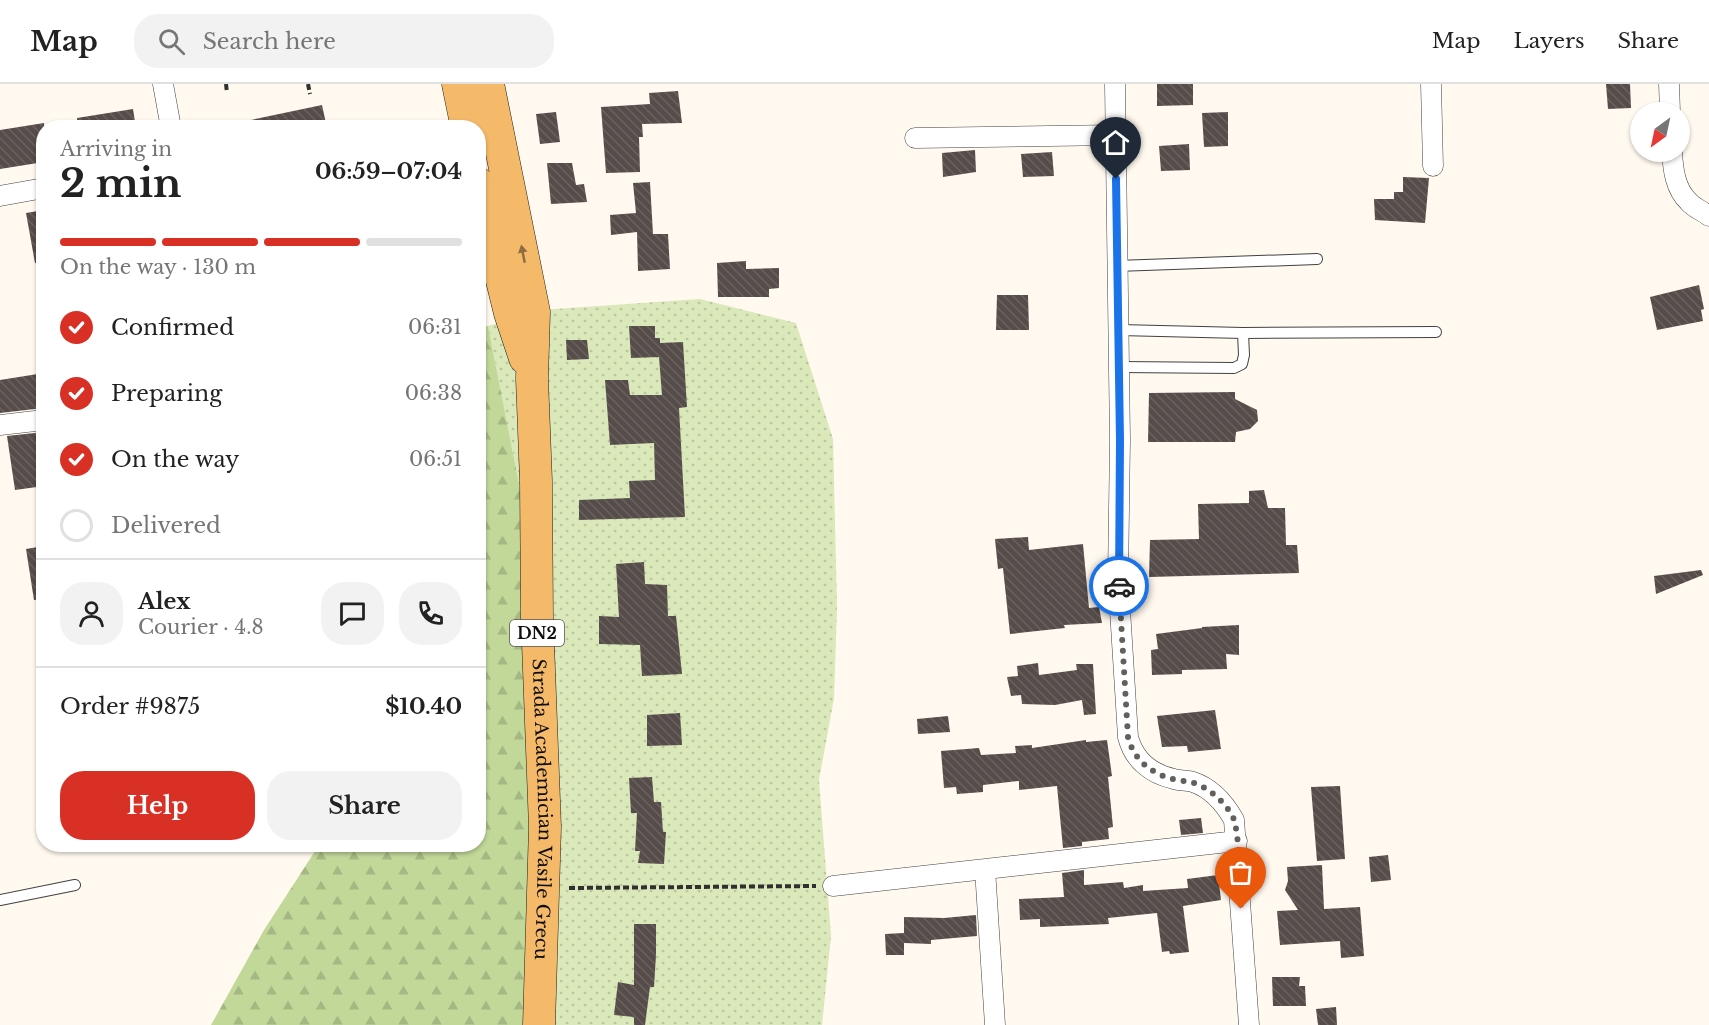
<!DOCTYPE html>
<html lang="en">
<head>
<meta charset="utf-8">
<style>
  :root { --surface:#fff; --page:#f2f2f2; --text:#222; --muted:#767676; --line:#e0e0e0; --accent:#d93025 }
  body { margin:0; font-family:"Libre Baskerville",serif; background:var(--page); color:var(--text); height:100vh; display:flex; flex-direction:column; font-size:22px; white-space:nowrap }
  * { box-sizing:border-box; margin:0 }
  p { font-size:20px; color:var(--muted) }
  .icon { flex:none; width:33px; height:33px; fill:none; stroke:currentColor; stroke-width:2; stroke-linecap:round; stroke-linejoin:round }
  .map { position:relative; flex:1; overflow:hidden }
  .side { position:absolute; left:36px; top:36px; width:450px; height:732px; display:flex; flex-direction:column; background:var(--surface); border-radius:24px; box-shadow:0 2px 4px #0004 }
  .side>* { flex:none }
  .needle { width:39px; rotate:213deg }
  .tools { position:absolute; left:1630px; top:18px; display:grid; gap:12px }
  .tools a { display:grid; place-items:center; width:60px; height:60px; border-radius:50%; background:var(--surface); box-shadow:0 2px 4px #0004; font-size:30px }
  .pin { position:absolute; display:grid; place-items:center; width:51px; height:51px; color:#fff; margin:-62px -26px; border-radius:50% 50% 50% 0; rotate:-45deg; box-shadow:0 0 6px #0007 }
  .pin .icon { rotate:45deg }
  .courier { position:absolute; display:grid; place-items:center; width:60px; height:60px; margin:-30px; border:4px solid #1a73e8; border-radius:50%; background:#fff; color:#222; box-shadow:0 2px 8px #0007 }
  .summary em { font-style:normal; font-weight:700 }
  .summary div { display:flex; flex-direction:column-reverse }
  .summary { display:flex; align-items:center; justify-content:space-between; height:102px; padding:0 24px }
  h1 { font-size:39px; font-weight:700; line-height:45px }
  .bar { display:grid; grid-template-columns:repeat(4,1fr); gap:9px 6px; align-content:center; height:72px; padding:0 24px }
  .bar i { height:8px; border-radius:4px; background:var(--line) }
  .bar .on { background:var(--accent) }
  .bar p { grid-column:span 4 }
  .line { display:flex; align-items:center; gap:15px; padding:0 24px; border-top:2px solid var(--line) }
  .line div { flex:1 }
  .round { display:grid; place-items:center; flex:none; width:63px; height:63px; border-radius:24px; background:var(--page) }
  ol { padding:0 24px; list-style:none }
  li { display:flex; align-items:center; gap:18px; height:66px }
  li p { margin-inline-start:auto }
  li .icon { padding:6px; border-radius:50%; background:var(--accent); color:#fff; stroke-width:4 }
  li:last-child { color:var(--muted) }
  li i { width:33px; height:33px; border:3px solid var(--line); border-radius:50% }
  .action { display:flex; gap:12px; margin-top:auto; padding:12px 24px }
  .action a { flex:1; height:69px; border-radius:24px; background:var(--accent); color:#fff; font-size:24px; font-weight:700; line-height:69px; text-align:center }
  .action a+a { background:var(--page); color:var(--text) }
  header { display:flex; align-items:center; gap:36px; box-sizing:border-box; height:84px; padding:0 30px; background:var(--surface); border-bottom:2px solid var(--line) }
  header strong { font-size:28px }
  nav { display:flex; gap:33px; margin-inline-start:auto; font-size:21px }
  .search { width:420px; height:54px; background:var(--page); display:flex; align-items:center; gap:15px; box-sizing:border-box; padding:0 21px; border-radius:24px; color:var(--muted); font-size:22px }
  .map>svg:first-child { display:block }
  .grass { fill:url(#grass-dots) }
  .forest { fill:url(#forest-firs) }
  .building { fill:url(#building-back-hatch) }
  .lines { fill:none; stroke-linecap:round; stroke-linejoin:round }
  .service-casing { stroke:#414141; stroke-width:12 }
  .minor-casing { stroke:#414141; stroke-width:21 }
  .primary-casing { stroke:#1f1f1f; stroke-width:33 }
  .path { stroke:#303030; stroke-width:4; stroke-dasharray:6 3; stroke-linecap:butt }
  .service { stroke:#fff; stroke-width:10 }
  .minor { stroke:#fff; stroke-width:20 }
  .primary { stroke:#f4b969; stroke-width:32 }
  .oneway { fill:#8c6c40 }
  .done { stroke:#62605d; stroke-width:6; stroke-dasharray:0 10.8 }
  .route { stroke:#1a73e8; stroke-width:8 }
  .labels { text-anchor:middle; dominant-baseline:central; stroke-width:6; stroke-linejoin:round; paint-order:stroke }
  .shield { fill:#fff; stroke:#565656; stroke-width:1.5 }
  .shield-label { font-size:16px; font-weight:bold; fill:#0e0e0e }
  .street-label { font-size:18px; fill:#0e0e0e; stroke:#fff }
</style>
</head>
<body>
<header>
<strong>Map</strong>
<div class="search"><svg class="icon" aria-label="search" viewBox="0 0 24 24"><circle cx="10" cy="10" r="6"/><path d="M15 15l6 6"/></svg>Search here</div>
<nav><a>Map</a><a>Layers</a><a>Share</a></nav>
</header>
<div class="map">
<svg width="1709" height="941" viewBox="0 0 1709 941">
  <defs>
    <pattern id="grass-dots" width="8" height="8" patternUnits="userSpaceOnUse" patternTransform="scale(1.5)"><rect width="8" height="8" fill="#dae8ba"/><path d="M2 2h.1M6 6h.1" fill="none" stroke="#bac69f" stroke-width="1.8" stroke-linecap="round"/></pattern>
    <pattern id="forest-firs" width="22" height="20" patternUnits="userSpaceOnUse" patternTransform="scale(1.5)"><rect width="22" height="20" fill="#c1d899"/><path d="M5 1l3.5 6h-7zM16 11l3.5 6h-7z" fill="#a5b883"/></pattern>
    <pattern id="building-back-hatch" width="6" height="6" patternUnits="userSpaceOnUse" patternTransform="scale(1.5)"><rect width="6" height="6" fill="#564d4a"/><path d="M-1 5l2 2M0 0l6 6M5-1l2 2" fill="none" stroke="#696260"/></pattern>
  </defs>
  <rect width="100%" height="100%" fill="#fff9ef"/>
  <!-- grass -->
  <path class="grass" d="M700,215l96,24 37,116 4,168 -3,91 -15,82 12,156 -9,89h-293l2,-480 -43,-219 52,-16z"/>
  <!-- forest -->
  <path class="forest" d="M488,242l43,219 -2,480h-318l53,-95 55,-85 159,-1v-516z"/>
  <!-- building -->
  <path class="building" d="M1157,0h36v21l-36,1z
    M1606,0h24l1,24 -23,1z
    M678,7l4,32 -40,1 1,13h-4l1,35 -34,1 -5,-66 49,-3 -1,-11z
    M322,21l5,23h-75l-1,-8z
    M133,25l3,19h-58l-1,-10z
    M556,28l4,30 -20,2 -4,-30z
    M1228,28v34l-24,1 -2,-34z
    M44,39v39l-44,7v-39z
    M1189,60l1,26 -29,1 -2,-25z
    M975,66l1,22 -33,5 -1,-24z
    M1052,68l2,24 -31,1 -2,-23z
    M547,79h25l4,22 8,-1 3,18 -36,2z
    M1403,93l26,1 -4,45 -50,-3 -1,-21h20v-7h9z
    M650,98l3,52h15l2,35 -32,2 -1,-39 -26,3 -1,-20 26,-2 -3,-30z
    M44,126v53h-9l-9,-50z
    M746,177v8l33,-1v20l-10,1v8h-51l-1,-34z
    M1699,201l5,24 -3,1 2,11 -46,9 -7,-33z
    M997,211h31l1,35h-33z
    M629,242h26v12h5v5l23,-1 4,65 -8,1 6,109 -106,3v-20l51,-2 -1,-17 26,-1 -1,-37 -44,2 -5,-65h23l2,15h32l-3,-38 -28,1z
    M566,256h21l2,19 -22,1z
    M44,289v35l-44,5v-33z
    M1235,308v7l22,11 1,11 -8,8 -14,3 -1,10h-87l1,-49z
    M44,348v54l-29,4 -8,-54z
    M1264,406l4,18h17l1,37h11l2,28 -150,4 1,-37 49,-1 -1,-35 51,-1v-12z
    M1028,453l1,13 54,-6 6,64 10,-1 3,16 -38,2 1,3 -55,6 -7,-66 -5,1 -3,-30z
    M44,462v53l-10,1 -8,-51z
    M644,478l1,22 22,1 1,31h8l6,58 -40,2 -2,-31 -41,-1v-28l20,1 -3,-53z
    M1701,486l2,5 -47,19 -2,-18z
    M1239,541v30l-13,-1 1,15 -45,1v4l-30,1 -1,-25 7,-1 -2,-15 46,-6v-1z
    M1038,579l1,12 38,-5 -1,-6h17l3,50 -12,1 -2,-15 -27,5 -33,-1 -1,-9 -10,1 -4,-19 11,-1 -1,-10z
    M1215,626l6,39 -33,3 -1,-6 -25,1 -5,-31z
    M680,629l2,32 -35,1v-31z
    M948,632l2,16 -32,2 -1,-15z
    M1086,656v2l21,-2 5,36 -4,1 5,50 -5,1 1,11 -27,3v4l-19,2 -6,-62 -38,4v-9l-36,4v7l-26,2 -1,-7 -12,1 -3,-37 38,-3 2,7 35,-2 -1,-7 17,-1v3z
    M652,693l2,25h7l2,30h3l-2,32 -26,-1 2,-12h-5l2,-38h-6l-2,-35z
    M1340,702l5,73 -28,2 -6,-74z
    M1201,734l2,15 -22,2 -2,-15z
    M1388,771l3,25 -20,2 -2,-25z
    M1322,781l2,44 36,-2 4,49 -23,2 -1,-17 -60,4 -3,-34 21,-1 -13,-20 3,-9 -1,-14z
    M1084,786v15l39,-3 1,6 19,-3v6l45,-3 -1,-9 31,-4 3,25 -38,6 6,46 -19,2 -1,-3 -7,1 -5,-39 -49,5 1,6 -21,1 -48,2v-8l-20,1 -1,-21 45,-2 -2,-24z
    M976,831l1,21 -46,4v4l-27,-1v-7v19h-18l-1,-21 19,-1v-16l40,1z
    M634,840h22v31l-2,32h-4l-5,38h-11v-8l-20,-2 4,-33 16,3z
    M1272,893h28l-1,9h6l1,20h-33z
    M1336,923l1,18h-19l-2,-16z"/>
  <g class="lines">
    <defs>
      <path id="service" d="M1116,182l201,-7
        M1119,246l124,3
        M1119,283l115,1 8,-4 2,-9 -1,-22 193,-1
        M0,816l75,-15"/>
      <path id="minor" d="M163,0l8,44
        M1115,0l5,356 -2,138 10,159c6,23 23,37 46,42 6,2 13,1 19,3 18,6 32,22 41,38l15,205
        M1431,0l2,82
        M1669,0l1,28
        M915,54l201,-3
        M1672,68c1,17 3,37 17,50 5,6 14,9 20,14
        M0,112l44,-8
        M0,341l44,-5
        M985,785l10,156
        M833,802l404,-45"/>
      <g id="primary">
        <path d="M458,0l9,44"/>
        <path id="s1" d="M488,0l46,228 -2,67 4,102 1,136 8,210 -6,198"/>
        <path d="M478,99l32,130 15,45"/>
      </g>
    </defs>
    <!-- service casing -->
    <use href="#service" class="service-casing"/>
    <!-- minor casing -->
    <use href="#minor" class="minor-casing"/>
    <!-- primary casing -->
    <use href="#primary" class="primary-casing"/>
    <!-- path -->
    <path class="path" d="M226,0l1,9
      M308,0l2,10
      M569,804l247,-2"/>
    <!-- service -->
    <use href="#service" class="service"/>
    <!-- minor -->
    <use href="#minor" class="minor"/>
    <!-- primary -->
    <use href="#primary" class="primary"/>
  </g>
  <!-- one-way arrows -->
  <defs><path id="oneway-solid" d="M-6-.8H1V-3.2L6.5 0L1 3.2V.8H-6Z" transform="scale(1.5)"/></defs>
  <use class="oneway" href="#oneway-solid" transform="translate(523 170) rotate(-101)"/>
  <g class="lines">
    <!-- done -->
    <path class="done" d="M1119,502l9,151c6,24 25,38 49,43 5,1 10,1 14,2 16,4 34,20 42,35 7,17 7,72 8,92"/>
    <!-- route -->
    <path class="route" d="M1116,95l4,261 -1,146"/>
  </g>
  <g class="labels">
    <!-- shield labels -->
    <rect class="shield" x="510" y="536" width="54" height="26" rx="4.5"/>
    <g class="shield-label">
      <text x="537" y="549">DN2</text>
    </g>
    <!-- street labels -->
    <g class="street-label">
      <text stroke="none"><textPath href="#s1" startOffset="730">Strada Academician Vasile Grecu</textPath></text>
    </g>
  </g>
</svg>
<div class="tools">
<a><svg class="needle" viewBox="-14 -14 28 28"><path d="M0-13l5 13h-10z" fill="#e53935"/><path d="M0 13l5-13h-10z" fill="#767676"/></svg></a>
</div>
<div class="pin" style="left:1241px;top:825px;background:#ea580c"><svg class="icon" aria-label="bag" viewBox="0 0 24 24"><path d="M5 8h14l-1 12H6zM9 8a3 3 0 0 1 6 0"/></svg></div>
<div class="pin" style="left:1116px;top:95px;background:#1f2937"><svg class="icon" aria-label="home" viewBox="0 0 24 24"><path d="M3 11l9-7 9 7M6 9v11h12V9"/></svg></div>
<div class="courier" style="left:1119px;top:502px"><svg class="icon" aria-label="car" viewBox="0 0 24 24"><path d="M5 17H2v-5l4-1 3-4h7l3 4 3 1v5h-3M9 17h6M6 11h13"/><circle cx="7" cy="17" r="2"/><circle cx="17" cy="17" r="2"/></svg></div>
<section class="side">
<div class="summary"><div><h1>2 min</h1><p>Arriving in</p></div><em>06:59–07:04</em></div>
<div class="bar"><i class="on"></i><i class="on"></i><i class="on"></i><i></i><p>On the way · 130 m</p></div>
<ol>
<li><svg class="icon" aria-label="check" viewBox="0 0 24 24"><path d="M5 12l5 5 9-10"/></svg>Confirmed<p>06:31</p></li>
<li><svg class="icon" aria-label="check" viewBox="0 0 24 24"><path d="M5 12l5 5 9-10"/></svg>Preparing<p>06:38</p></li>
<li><svg class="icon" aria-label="check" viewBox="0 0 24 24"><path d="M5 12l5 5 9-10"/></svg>On the way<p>06:51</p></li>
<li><i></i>Delivered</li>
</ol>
<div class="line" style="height:108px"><a class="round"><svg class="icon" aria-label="person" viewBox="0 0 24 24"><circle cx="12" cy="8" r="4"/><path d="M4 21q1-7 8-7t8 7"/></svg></a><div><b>Alex</b><p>Courier · 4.8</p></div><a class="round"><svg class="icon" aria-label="chat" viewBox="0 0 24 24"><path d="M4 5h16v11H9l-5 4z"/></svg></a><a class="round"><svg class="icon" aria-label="phone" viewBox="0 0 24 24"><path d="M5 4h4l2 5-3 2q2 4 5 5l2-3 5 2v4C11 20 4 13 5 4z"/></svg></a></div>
<div class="line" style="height:78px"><div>Order #9875</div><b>$10.40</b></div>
<div class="action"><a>Help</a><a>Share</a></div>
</section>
</div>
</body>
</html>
